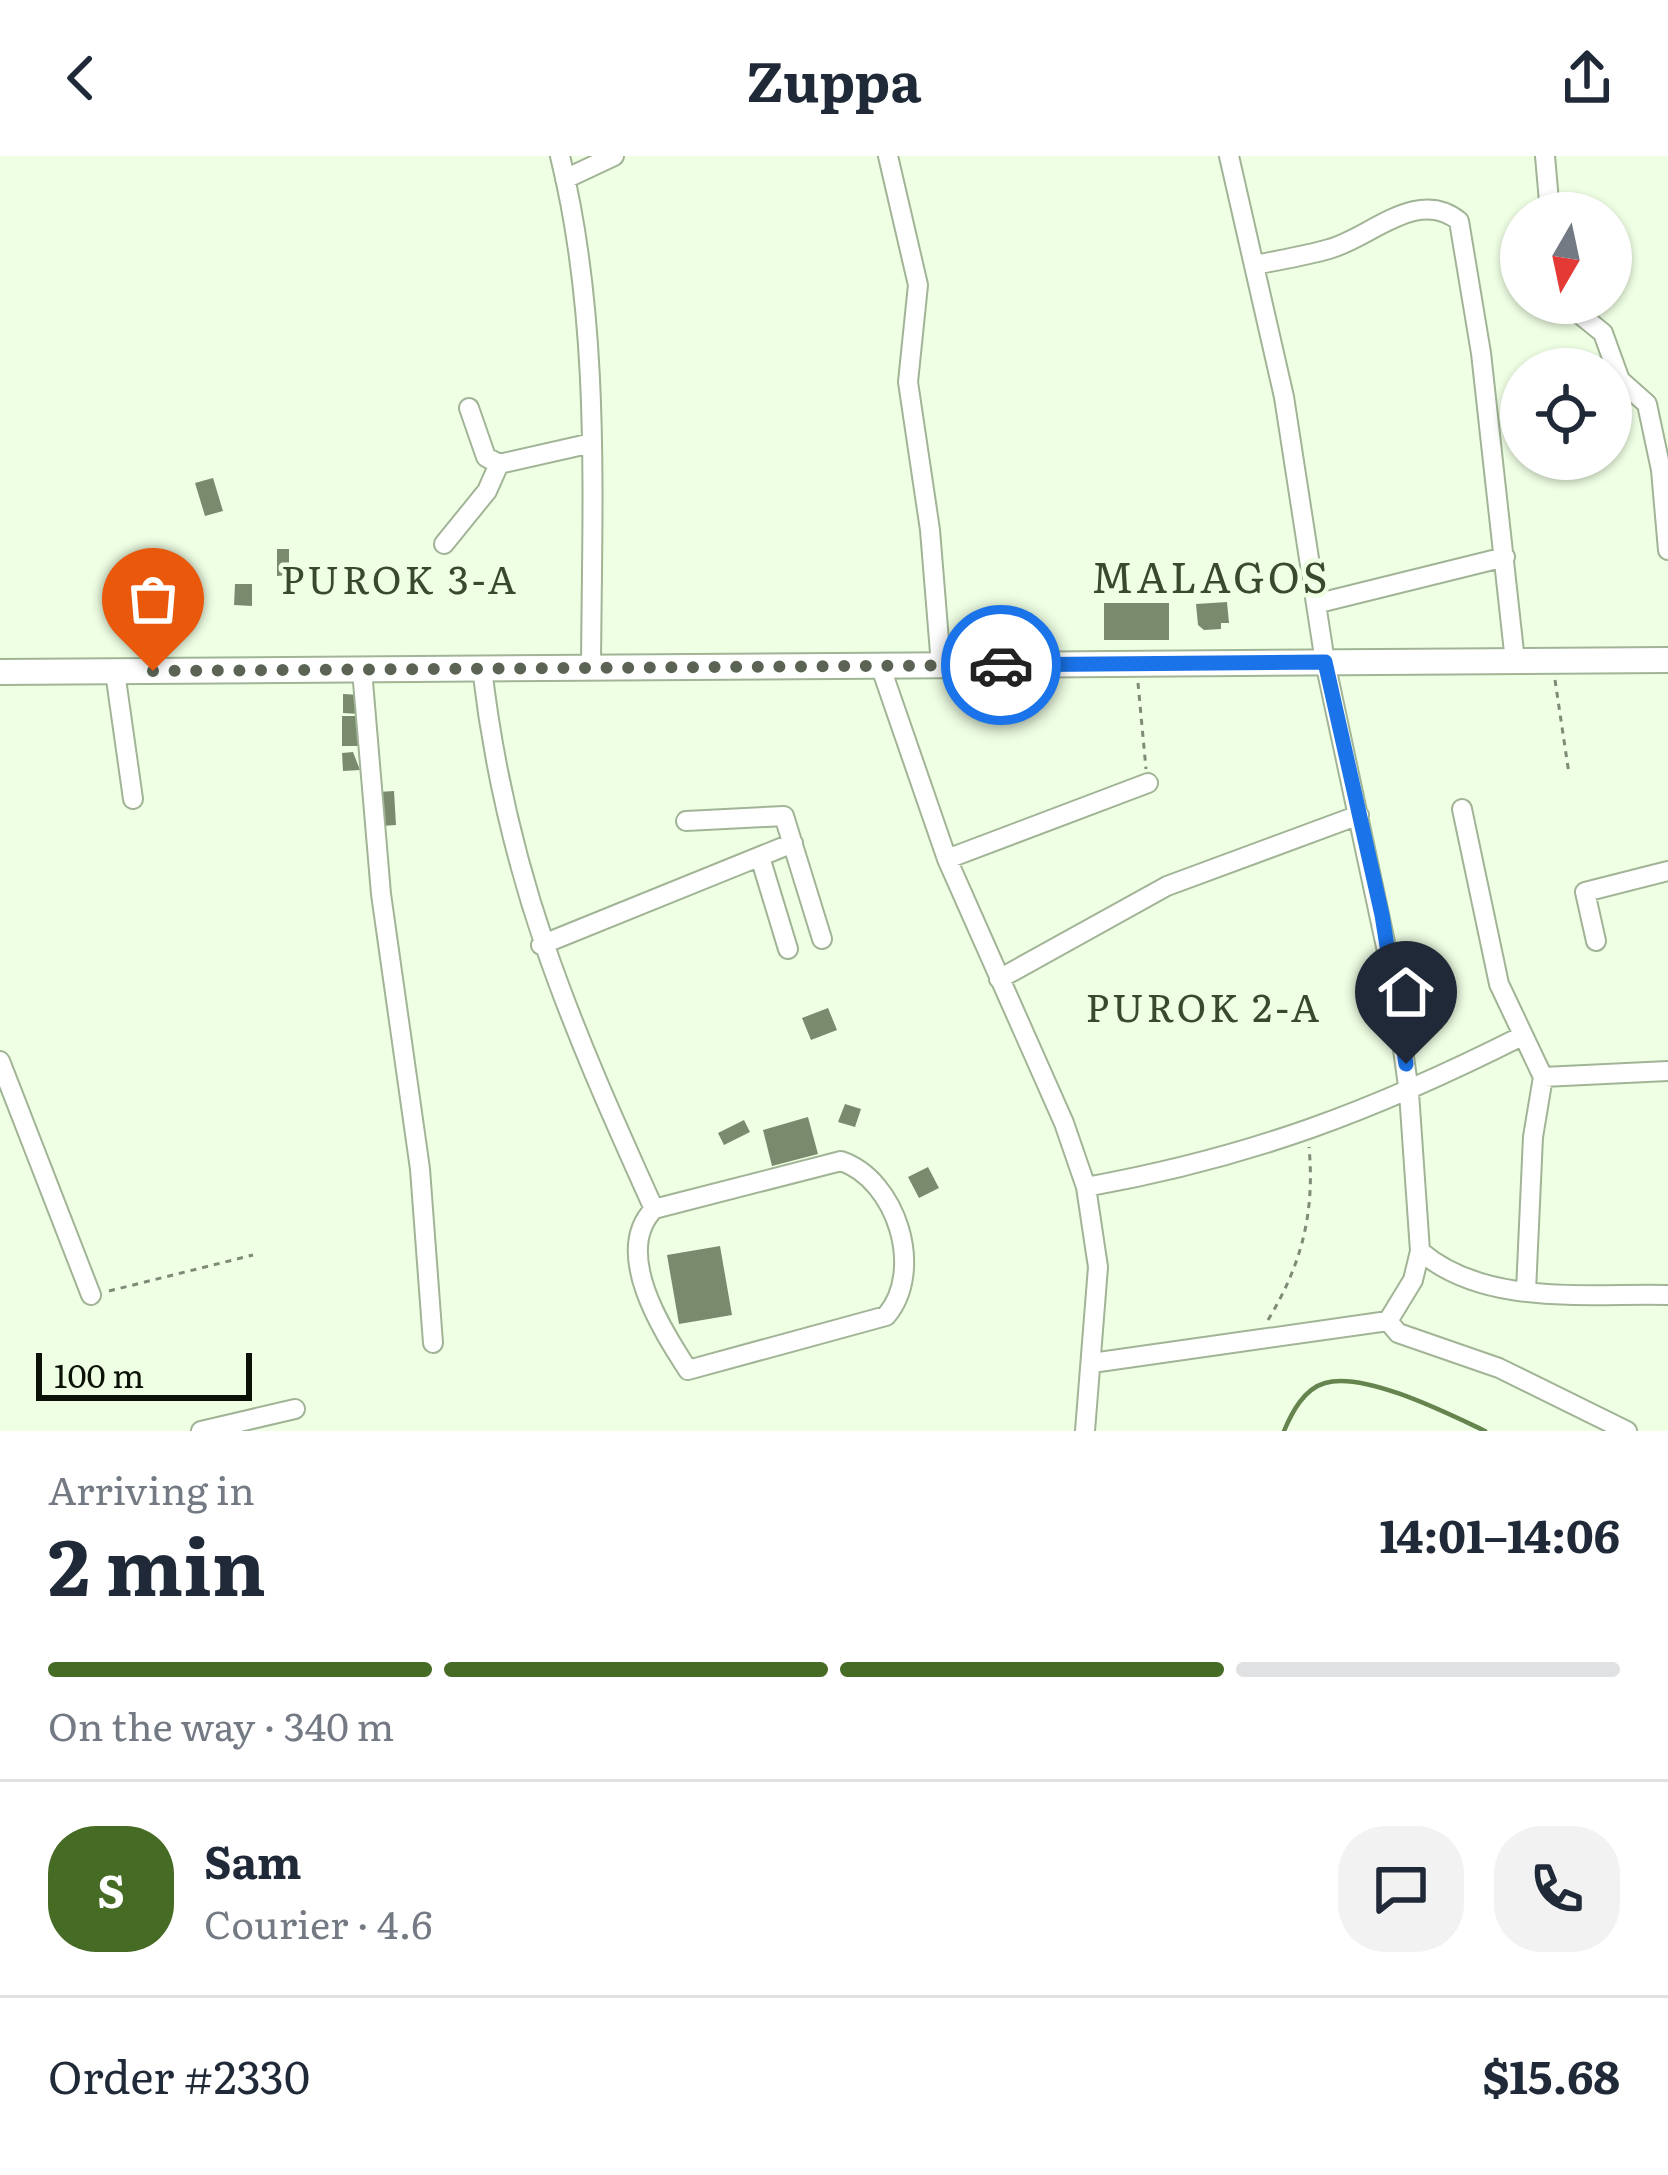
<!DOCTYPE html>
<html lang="en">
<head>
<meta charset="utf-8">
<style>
  :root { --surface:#fff; --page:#f2f2f3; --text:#1f2937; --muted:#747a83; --line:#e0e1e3; --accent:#466b24 }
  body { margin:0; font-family:Literata,serif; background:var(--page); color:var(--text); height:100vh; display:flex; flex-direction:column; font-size:45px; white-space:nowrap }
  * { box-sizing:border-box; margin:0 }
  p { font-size:39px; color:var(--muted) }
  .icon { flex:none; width:66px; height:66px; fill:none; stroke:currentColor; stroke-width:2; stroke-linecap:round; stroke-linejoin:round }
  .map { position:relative; height:1275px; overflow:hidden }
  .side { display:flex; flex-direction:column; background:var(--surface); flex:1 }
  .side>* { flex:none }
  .needle { width:78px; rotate:189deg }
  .fabs { position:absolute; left:1500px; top:36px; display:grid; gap:24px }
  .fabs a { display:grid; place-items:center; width:132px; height:132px; border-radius:50%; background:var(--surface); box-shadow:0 3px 9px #0004; font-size:60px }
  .scale { position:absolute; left:36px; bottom:30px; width:216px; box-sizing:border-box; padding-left:12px; border:6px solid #0b1106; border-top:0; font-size:33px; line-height:42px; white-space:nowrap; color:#0b1106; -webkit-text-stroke:9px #efffe4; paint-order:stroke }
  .pin { position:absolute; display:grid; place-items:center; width:102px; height:102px; color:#fff; margin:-123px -51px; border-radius:50% 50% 50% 0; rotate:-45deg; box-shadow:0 0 12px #0007 }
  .pin .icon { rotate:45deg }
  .courier { position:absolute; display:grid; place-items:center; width:120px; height:120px; margin:-60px; border:9px solid #1a73e8; border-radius:50%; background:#fff; color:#222; box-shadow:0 3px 15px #0007 }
  .overview em { font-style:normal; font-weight:700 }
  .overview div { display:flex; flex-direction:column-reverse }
  .overview { display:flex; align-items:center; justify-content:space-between; height:204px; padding:0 48px }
  h1 { font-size:78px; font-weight:700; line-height:90px }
  .bar { display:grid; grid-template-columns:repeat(4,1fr); gap:18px 12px; align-content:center; height:144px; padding:0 48px }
  .bar i { height:15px; border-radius:9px; background:var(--line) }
  .bar .selected { background:var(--accent) }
  .bar p { grid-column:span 4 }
  .line { display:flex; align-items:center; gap:30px; padding:0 48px; border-top:3px solid var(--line) }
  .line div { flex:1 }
  .round { display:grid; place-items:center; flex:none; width:126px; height:126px; border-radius:48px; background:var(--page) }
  header { display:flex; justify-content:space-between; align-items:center; height:156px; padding:0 48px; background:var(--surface); font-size:54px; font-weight:700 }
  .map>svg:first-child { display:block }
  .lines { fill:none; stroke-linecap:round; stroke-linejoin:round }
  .stream { stroke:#66854e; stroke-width:4.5 }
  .building { fill:#7a8b6d }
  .minor-casing { stroke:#a1b495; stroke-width:22 }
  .major-casing { stroke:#a1b495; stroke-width:28 }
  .path { stroke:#7f8a77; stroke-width:3; stroke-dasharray:6 6; stroke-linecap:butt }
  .minor { stroke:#fff; stroke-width:18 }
  .major { stroke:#fff; stroke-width:24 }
  .done { stroke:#5b6454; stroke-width:12; stroke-dasharray:0 21.6 }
  .route { stroke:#1a73e8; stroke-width:15 }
  .labels { text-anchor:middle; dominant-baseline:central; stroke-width:9; stroke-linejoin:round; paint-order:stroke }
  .neighbourhood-label { font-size:39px; letter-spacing:3px; fill:#39492e; stroke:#efffe4 }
  .quarter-label { font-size:42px; letter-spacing:3px; fill:#39492e; stroke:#efffe4 }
</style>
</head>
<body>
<header><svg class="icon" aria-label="back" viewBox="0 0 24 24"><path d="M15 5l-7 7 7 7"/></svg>Zuppa<svg class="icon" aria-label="share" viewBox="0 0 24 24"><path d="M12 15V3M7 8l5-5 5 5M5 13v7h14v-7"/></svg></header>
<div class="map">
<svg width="1668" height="1275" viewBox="0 0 1668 1275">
  <rect width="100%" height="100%" fill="#efffe4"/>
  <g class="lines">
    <!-- stream -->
    <path class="stream" d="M1284,1275c8,-19 20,-42 41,-48 39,-12 124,31 160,48"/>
  </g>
  <!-- building -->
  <path class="building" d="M213,322l10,33 -18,5 -10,-33z
    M277,393h12v26l-12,1z
    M235,428h17v22l-18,-1z
    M1227,446l2,21h-8v6l-17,1 -6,-5 -2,-21z
    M1104,447h65v37h-65z
    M343,538l17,1 -1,19 -16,-1z
    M342,560h17l1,30h-18z
    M353,596l7,18 -17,1 -1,-18z
    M394,635l2,34 -15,1 -3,-34z
    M828,852l9,22 -26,10 -9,-22z
    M845,948l16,5 -6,18 -17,-5z
    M808,961l10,37 -46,12 -9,-36z
    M744,964l6,12 -26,13 -6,-12z
    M928,1011l11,21 -20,10 -11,-21z
    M720,1090l12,69 -53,9 -12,-69z"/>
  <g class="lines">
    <defs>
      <path id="minor" d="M560,0c41,166 32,342 31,512
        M888,0l30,129 -10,97 22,148 11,135
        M1229,0l55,241 41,265 69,322 15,109 11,158 -7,29 -25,41
        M1545,0l5,57
        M565,23l49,-23
        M1255,109c24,-5 50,-9 74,-16 41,-11 88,-62 130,-28l22,132 34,308
        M1566,147l37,30 17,47 27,24 14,66 7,80
        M469,252l17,49 13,7
        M499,308l93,-21
        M444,388l43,-53 12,-27
        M1319,447l186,-46
        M880,509l67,194 117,264 22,64 12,80 -13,164
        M482,512c24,208 87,353 172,541
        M362,514l19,224 39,275 13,174
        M115,516l18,127
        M1462,653l37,175 44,93 -10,60 -7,154
        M686,665l98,-5 38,123
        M760,701l28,92
        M947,703l201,-76
        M1596,785l-11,-49 83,-21
        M541,789l252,-102
        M999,823l168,-93 192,-71
        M0,905l91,234
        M1543,921l125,-6
        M841,1005c56,19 84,110 45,155l-198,54c-26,-40 -76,-118 -34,-161z
        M1086,1031c166,-30 287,-76 436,-151
        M1420,1095c65,56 167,42 248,44
        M1388,1165l10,12 101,35 128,63
        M1092,1207l296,-42
        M201,1275l94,-22"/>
      <path id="major" d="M0,516l1668,-12"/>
    </defs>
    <!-- minor casing -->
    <use href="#minor" class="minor-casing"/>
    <!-- major casing -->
    <use href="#major" class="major-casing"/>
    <!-- path -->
    <path class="path" d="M1555,524l14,94
      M1138,527l8,86
      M109,1135l144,-36
      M1268,1164c34,-56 47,-108 41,-173"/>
    <!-- minor -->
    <use href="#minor" class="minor"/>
    <!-- major -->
    <use href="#major" class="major"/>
  </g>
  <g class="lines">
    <!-- done -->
    <path class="done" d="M153,515l848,-6"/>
    <!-- route -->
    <path class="route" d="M1001,509l324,-3 57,253 24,149"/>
  </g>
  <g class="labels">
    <!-- neighbourhood labels -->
    <g class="neighbourhood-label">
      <text x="400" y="421">PUROK 3-A</text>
      <text x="1204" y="849">PUROK 2-A</text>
    </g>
    <!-- quarter labels -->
    <g class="quarter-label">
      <text x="1211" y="419">MALAGOS</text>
    </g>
  </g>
</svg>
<div class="fabs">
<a><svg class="needle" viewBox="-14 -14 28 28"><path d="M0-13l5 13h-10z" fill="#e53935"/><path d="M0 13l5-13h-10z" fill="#747a83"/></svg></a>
<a><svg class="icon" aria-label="locate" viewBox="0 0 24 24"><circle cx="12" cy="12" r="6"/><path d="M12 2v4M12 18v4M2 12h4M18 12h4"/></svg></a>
</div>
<div class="scale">100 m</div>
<div class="pin" style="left:153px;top:515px;background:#ea580c"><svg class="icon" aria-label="bag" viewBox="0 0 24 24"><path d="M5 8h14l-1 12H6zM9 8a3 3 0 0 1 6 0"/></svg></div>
<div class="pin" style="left:1406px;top:908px;background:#1f2937"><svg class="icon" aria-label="home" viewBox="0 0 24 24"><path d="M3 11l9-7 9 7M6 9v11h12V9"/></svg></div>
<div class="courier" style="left:1001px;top:509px"><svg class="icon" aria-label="car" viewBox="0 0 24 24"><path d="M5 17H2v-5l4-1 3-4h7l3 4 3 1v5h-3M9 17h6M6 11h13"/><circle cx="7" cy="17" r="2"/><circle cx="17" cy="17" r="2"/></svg></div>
</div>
<section class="side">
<div class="overview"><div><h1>2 min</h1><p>Arriving in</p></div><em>14:01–14:06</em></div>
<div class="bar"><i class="selected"></i><i class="selected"></i><i class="selected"></i><i></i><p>On the way · 340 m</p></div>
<div class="line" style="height:216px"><b class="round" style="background:var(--accent);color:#fff">S</b><div><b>Sam</b><p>Courier · 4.6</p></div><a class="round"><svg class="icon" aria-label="chat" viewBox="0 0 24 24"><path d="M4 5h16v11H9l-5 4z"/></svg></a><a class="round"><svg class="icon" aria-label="phone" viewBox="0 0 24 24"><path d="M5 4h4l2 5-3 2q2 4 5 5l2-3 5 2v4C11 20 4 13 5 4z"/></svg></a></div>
<div class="line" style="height:156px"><div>Order #2330</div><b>$15.68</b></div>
</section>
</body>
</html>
